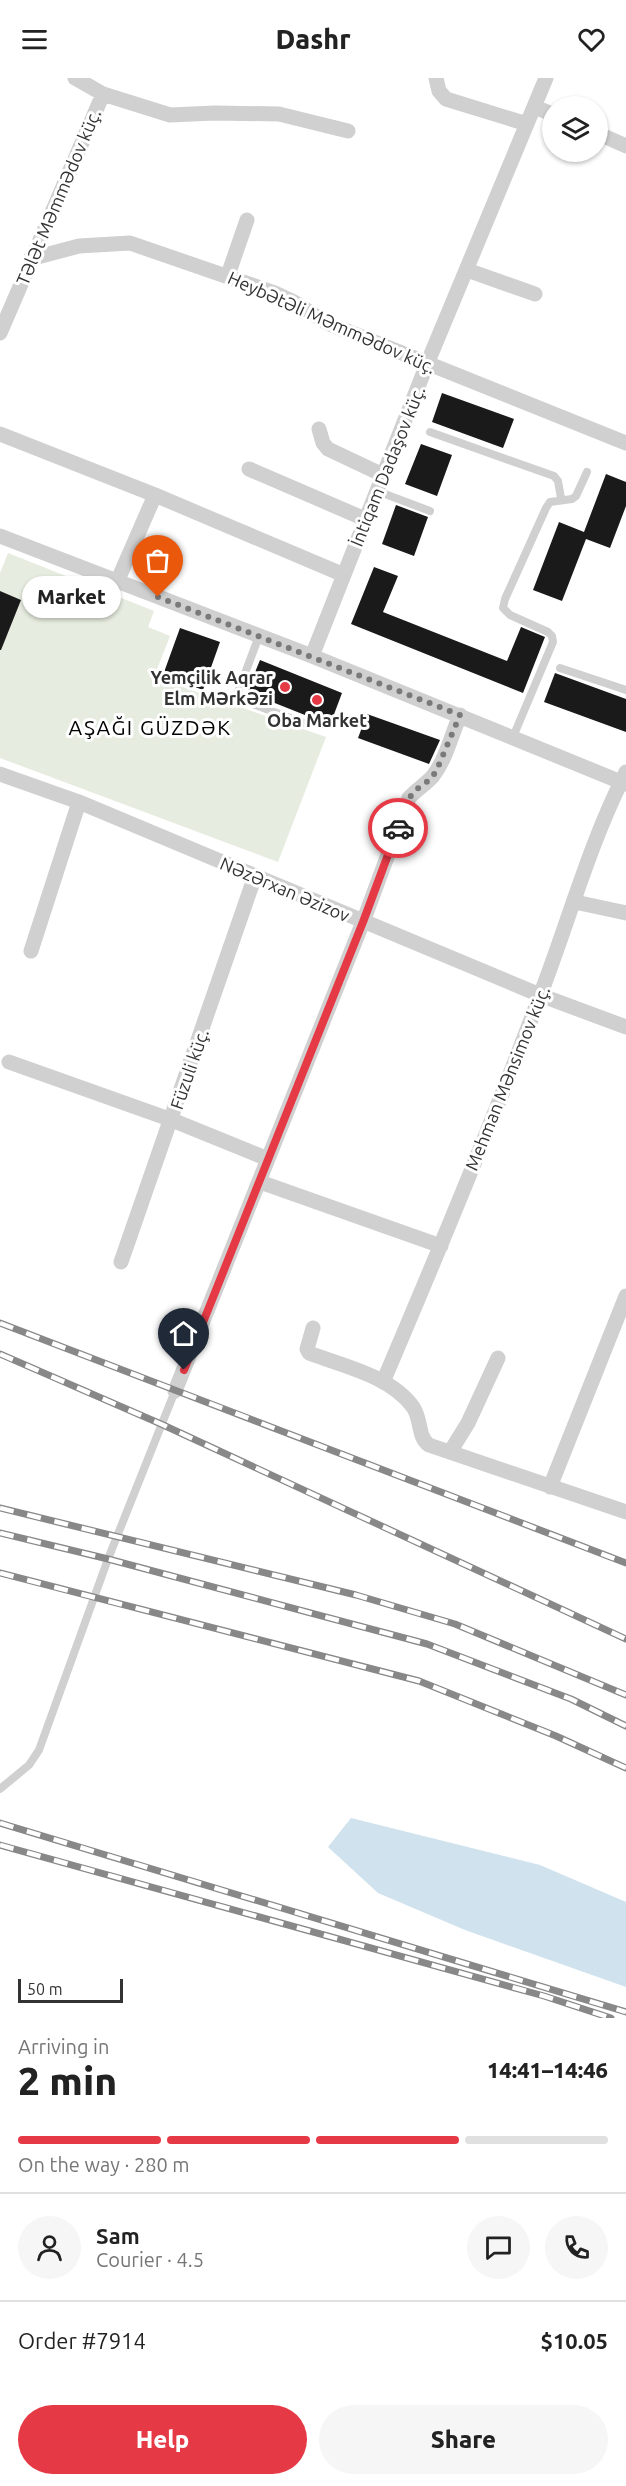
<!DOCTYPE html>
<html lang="en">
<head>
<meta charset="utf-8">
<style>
  :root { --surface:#fff; --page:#f6f6f6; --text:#222; --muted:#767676; --line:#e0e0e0; --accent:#e63946 }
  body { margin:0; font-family:Ubuntu,sans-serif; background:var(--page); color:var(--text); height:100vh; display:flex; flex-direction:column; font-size:22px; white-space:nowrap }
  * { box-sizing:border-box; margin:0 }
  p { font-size:20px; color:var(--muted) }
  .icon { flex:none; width:33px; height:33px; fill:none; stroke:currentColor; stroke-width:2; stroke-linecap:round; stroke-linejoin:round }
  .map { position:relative; height:1940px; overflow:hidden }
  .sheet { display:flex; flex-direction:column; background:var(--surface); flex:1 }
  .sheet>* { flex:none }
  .buttons { position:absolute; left:542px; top:18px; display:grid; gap:12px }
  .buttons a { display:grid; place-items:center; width:66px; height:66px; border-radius:50%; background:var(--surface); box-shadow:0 2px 4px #0004; font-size:30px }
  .scale { position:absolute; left:18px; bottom:15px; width:105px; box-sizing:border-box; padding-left:6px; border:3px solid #333; border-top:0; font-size:16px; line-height:21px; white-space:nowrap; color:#333; -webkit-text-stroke:4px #fff; paint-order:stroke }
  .pin { position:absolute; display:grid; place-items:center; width:51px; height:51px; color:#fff; margin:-62px -26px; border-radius:50% 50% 50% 0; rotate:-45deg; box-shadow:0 0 6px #0007 }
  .pin .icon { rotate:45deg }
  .courier { position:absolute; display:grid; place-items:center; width:60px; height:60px; margin:-30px; border:4px solid #e63946; border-radius:50%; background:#fff; color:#222; box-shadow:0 2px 8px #0007 }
  .bubble { position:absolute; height:42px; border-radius:21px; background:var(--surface); box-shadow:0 2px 4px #0004; font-size:20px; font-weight:800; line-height:42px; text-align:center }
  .head em { font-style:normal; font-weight:800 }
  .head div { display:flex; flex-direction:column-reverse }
  .head { display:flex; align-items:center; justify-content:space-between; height:102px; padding:0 18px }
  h1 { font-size:39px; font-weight:800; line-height:45px }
  .bar { display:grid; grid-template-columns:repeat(4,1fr); gap:9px 6px; align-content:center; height:72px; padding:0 18px }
  .bar i { height:8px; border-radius:4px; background:var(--line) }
  .bar .selected { background:var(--accent) }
  .bar p { grid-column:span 4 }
  .line { display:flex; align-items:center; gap:15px; padding:0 18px; border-top:2px solid var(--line) }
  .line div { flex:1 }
  .round { display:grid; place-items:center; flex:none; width:63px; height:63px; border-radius:32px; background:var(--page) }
  .button { display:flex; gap:12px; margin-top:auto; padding:12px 18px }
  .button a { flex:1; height:69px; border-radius:36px; background:var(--accent); color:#fff; font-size:24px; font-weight:800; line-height:69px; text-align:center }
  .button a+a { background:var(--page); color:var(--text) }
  header { display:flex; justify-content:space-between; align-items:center; height:78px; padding:0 18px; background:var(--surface); font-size:27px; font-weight:800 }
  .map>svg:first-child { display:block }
  .green { fill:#e6ecdf }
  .water { fill:#cfe2ee }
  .building { fill:#1a1a1a }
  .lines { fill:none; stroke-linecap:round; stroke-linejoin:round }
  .service { stroke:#d0d0d0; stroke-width:8 }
  .minor { stroke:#d0d0d0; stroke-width:15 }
  .rail-casing { stroke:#888; stroke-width:7 }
  .rail { stroke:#fff; stroke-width:4.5; stroke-dasharray:14; stroke-linecap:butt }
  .done { stroke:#7a7a7a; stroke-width:6; stroke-dasharray:0 10.8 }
  .route { stroke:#e63946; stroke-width:8 }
  .poi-dot { fill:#e63946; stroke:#fff; stroke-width:2 }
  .labels { text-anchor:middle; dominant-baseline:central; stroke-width:6; stroke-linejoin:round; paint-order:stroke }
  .street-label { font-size:18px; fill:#333; stroke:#fff }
  .poi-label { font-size:18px; font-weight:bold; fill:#333; stroke:#fff; text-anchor:end }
  .quarter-label { font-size:21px; letter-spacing:1.5px; fill:#000; stroke:#fff }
</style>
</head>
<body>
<header><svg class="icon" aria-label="menu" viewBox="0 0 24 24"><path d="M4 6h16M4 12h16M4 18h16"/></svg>Dashr<svg class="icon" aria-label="heart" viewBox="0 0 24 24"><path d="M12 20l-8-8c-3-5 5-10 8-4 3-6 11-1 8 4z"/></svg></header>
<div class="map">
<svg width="626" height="1940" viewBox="0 0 626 1940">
  <rect width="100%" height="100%" fill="#fff"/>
  <!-- green -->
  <path class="green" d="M8,475l146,58 -6,16 22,9 -16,41 172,60 -48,125 -278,-104v-185z"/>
  <!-- water -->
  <path class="water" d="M351,1740l189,47 86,37v85l-161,-57 -87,-37 -50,-46z"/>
  <!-- building -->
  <path class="building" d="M442,315l72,26 -11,29 -71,-26z
    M421,366l31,11 -15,41 -32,-12z
    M606,396l20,8v24l-16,42 -24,-9 -24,62 -29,-11 26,-68 25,10z
    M396,427l32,12 -14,39 -32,-12z
    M374,489l24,9 -15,36 124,49 14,-34 24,10 -22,56 -172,-69z
    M0,513l21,9 -20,50h-1z
    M180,550l40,14 -17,48 -40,-15z
    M260,582l82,33 -12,32 -83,-33z
    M555,595l71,26v33l-82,-30z
    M367,636l73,26 -11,24 -71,-26z"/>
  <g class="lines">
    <!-- service -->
    <path class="service" d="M430,354l124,44 4,5 3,17
      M377,413l53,20
      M259,558l-21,56 1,7 70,26
      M560,590l66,22
      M513,659l40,-95 -1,-6 -4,-4 -38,-17 -7,-7 2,-9 41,-91 4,-6 22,-3 4,-3 11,-24
      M0,1711l29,-24 10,-15 69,-191 67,-168"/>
    <!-- minor -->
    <path class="minor" d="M75,0l28,16 67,21 45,-2 64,1 69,17
      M436,0l3,13 7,8 81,25
      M535,29l17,7
      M597,55l29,13
      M30,181l49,-13 51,-3 145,50 19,9 33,21 299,120
      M467,192l68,24
      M228,197l19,-55
      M0,255l103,-239
      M319,351l4,14 5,6 55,26
      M0,356l155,61 189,80
      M249,391l116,50
      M0,458l312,120 314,128
      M117,504l38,-87
      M312,578l115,-292 119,-286
      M0,696l79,28 461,193 86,32
      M575,824l51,11
      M31,873l48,-149
      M9,984l163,58 96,39
      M260,1104l181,64
      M121,1184l134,-386
      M313,1250l-6,21 2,4c34,13 82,23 104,54 9,13 4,29 16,38l197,67
      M383,1304c55,-129 109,-258 158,-389 28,-73 49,-151 85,-221
      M175,1313l188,-469 46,-124c7,-8 17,-14 24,-22 13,-17 19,-42 27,-61
      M450,1374l18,-29 30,-65
      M550,1409l76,-191"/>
    <defs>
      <path id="rail" d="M0,1245l626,240
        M0,1276l161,70 465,215
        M0,1430l356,87 99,29 171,71
        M0,1455l108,26 319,85 144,55 55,27
        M0,1495l419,108 137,55 70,32
        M0,1745l626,189
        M0,1767l544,151 67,22"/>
    </defs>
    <!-- rail casing -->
    <use href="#rail" class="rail-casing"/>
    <!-- rail -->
    <use href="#rail" class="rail"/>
  </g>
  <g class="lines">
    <!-- done -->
    <path class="done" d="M158,519l302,118 -22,52 -6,11 -15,11 -8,9 -11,30"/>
    <!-- route -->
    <path class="route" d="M184,1292l179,-448 35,-94"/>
  </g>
  <!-- markers -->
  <g class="poi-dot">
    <circle cx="285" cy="609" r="6"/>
    <circle cx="317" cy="622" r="6"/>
  </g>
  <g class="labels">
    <!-- street labels -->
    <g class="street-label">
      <text transform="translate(58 119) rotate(-67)">Tələt Məmmədov küç.</text>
      <text transform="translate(332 244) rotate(24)">Heybətəli Məmmədov küç.</text>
      <text transform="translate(387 388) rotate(-68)">İntiqam Dadaşov küç.</text>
      <text transform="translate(285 811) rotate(23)">Nəzərxan Əzizov</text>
      <text transform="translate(189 991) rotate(-71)">Füzuli küç.</text>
      <text transform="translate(507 1000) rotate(-68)">Mehman Mənsimov küç.</text>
    </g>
    <!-- poi labels -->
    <g class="poi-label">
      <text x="273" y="599">Yemçilik Aqrar<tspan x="273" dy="21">Elm Mərkəzi</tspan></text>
      <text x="317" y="642" text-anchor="middle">Oba Market</text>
    </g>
    <!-- quarter labels -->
    <g class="quarter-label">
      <text x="150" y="649">AŞAĞI GÜZDƏK</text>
    </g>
  </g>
</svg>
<div class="buttons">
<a><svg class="icon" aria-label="layers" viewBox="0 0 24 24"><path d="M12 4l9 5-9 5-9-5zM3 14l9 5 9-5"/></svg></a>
</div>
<div class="scale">50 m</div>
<div class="pin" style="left:158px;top:519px;background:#ea580c"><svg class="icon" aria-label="bag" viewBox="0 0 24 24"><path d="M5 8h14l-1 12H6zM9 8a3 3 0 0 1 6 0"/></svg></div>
<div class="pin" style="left:184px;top:1292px;background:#1f2937"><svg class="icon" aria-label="home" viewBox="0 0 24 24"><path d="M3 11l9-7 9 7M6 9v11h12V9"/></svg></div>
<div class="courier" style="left:398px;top:750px"><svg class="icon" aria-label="car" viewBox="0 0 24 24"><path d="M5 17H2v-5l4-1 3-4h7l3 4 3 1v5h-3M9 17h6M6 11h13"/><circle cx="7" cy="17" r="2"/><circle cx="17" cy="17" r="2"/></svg></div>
<div class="bubble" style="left:22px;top:498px;width:99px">Market</div>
</div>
<section class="sheet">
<div class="head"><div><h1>2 min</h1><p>Arriving in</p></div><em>14:41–14:46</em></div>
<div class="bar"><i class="selected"></i><i class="selected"></i><i class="selected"></i><i></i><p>On the way · 280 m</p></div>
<div class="line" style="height:108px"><a class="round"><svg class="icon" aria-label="person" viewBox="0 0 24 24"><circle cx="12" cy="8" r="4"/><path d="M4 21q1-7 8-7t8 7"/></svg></a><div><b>Sam</b><p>Courier · 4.5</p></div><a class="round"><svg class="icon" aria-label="chat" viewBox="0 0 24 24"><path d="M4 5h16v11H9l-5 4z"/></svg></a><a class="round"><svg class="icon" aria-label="phone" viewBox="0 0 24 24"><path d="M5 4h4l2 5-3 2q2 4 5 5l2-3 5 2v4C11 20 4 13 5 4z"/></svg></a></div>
<div class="line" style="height:78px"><div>Order #7914</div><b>$10.05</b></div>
<div class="button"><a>Help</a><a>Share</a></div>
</section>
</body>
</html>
